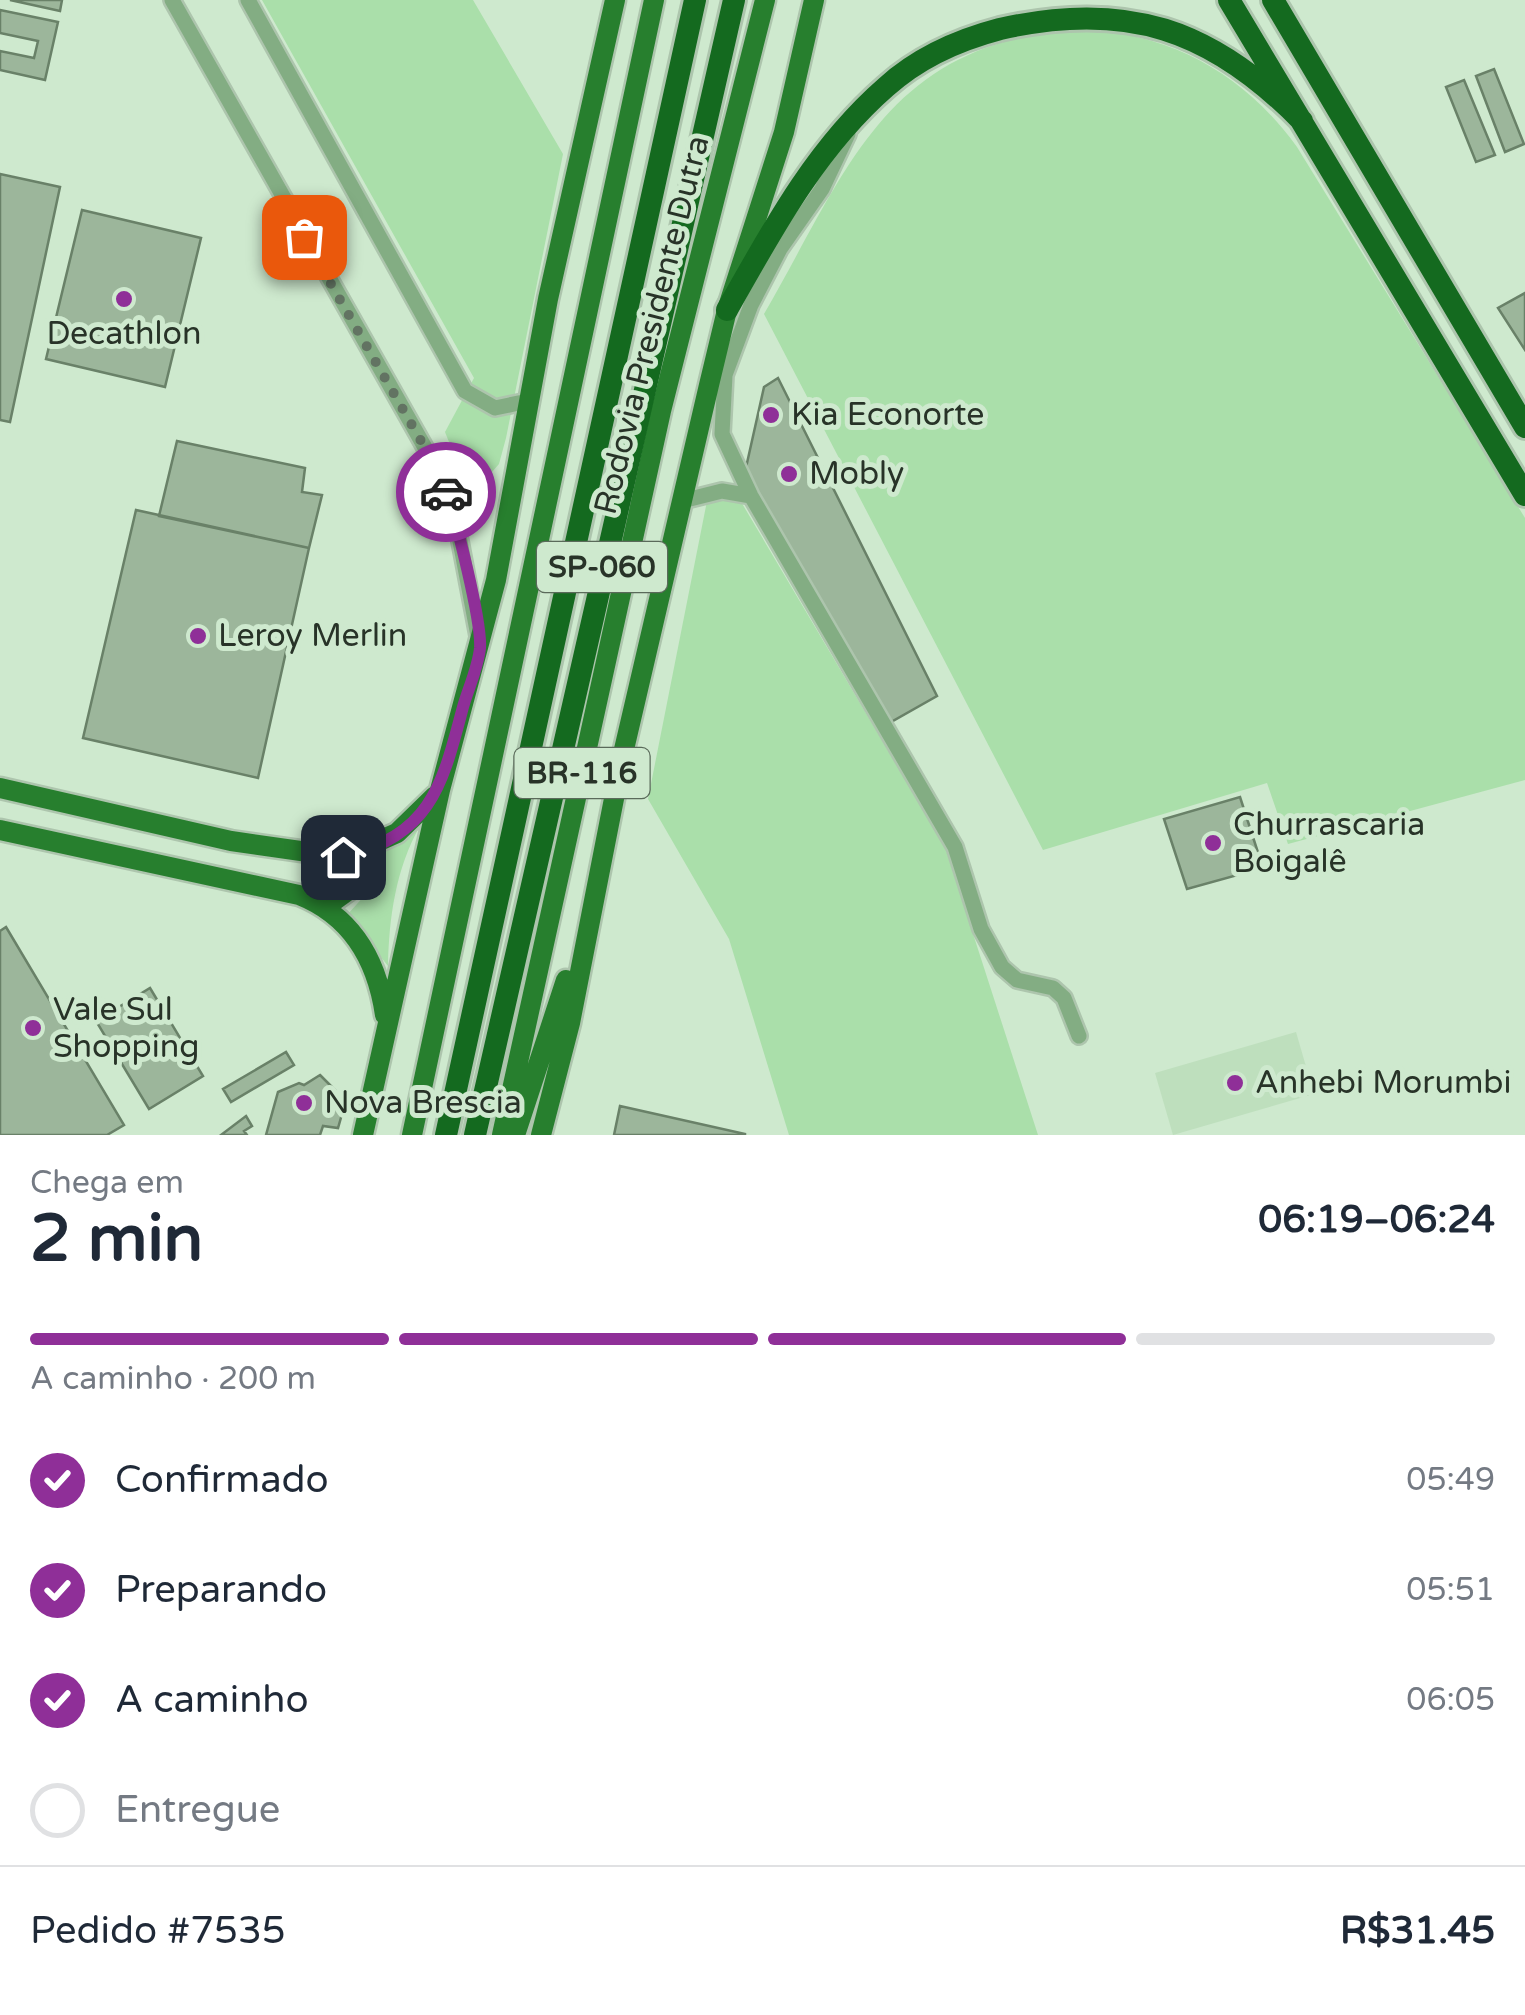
<!DOCTYPE html>
<html lang="pt">
<head>
<meta charset="utf-8">
<style>
  :root { --surface:#fff; --page:#f6f6f7; --text:#1f2937; --muted:#747a83; --line:#e0e1e3; --accent:#8f2f98 }
  body { margin:0; font-family:"Varela Round",sans-serif; background:var(--page); color:var(--text); height:100vh; display:flex; flex-direction:column; font-size:38px; white-space:nowrap }
  * { box-sizing:border-box; margin:0 }
  p { font-size:32px; color:var(--muted) }
  .icon { flex:none; width:55px; height:55px; fill:none; stroke:currentColor; stroke-width:2; stroke-linecap:round; stroke-linejoin:round }
  .map { position:relative; height:1135px; overflow:hidden }
  .details { display:flex; flex-direction:column; background:var(--surface); flex:1 }
  .details>* { flex:none }
  .pin { position:absolute; display:grid; place-items:center; width:85px; height:85px; color:#fff; margin:-42px; border-radius:20px; box-shadow:0 5px 15px #0006 }
  .courier { position:absolute; display:grid; place-items:center; width:100px; height:100px; margin:-50px; border:8px solid #8f2f98; border-radius:50%; background:#fff; color:#222; box-shadow:0 2px 12px #0007 }
  .overview em { font-style:normal; font-weight:700 }
  .overview div { display:flex; flex-direction:column-reverse }
  .overview { display:flex; align-items:center; justify-content:space-between; height:170px; padding:0 30px }
  h1 { font-size:65px; font-weight:700; line-height:75px }
  .bar { display:grid; grid-template-columns:repeat(4,1fr); gap:15px 10px; align-content:center; height:120px; padding:0 30px }
  .bar i { height:12px; border-radius:8px; background:var(--line) }
  .bar .selected { background:var(--accent) }
  .bar p { grid-column:span 4 }
  .line { display:flex; align-items:center; gap:25px; padding:0 30px; border-top:2px solid var(--line) }
  .line div { flex:1 }
  ol { padding:0 30px; list-style:none }
  li { display:flex; align-items:center; gap:30px; height:110px }
  li p { margin-inline-start:auto }
  li .icon { padding:10px; border-radius:50%; background:var(--accent); color:#fff; stroke-width:4 }
  li:last-child { color:var(--muted) }
  li i { width:55px; height:55px; border:5px solid var(--line); border-radius:50% }
  .map>svg:first-child { display:block }
  .built { fill:#bedfbd }
  .green { fill:#aadfaa }
  .building { fill:#9cb69b; stroke:#698168; stroke-width:2.5 }
  .lines { fill:none; stroke-linecap:round; stroke-linejoin:round }
  .minor-casing { stroke:#adc5ad; stroke-width:20 }
  .major-casing { stroke:#adc5ad; stroke-width:25 }
  .highway-casing { stroke:#adc5ad; stroke-width:28 }
  .minor { stroke:#83ad83; stroke-width:15 }
  .major { stroke:#277f2e; stroke-width:20 }
  .highway { stroke:#146a1f; stroke-width:22 }
  .done { stroke:#627362; stroke-width:10; stroke-dasharray:0 18 }
  .route { stroke:#8f2f98; stroke-width:12 }
  .poi-dot { fill:#8f2f98; stroke:#cee9ce; stroke-width:4 }
  .labels { text-anchor:middle; dominant-baseline:central; stroke-width:10; stroke-linejoin:round; paint-order:stroke }
  .shield { fill:#cee9ce; stroke:#5a6a5a; stroke-width:2.5 }
  .shield-label { font-size:30px; font-weight:bold; fill:#283328 }
  .street-label { font-size:32px; fill:#283328; stroke:#cee9ce }
  .poi-label { font-size:32px; fill:#283328; stroke:#cee9ce; text-anchor:start }
</style>
</head>
<body>
<div class="map">
<svg width="1525" height="1135" viewBox="0 0 1525 1135">
  <rect width="100%" height="100%" fill="#cee9ce"/>
  <!-- built -->
  <path class="built" d="M1296,1032l18,62 -141,41 -18,-62z"/>
  <!-- green -->
  <path class="green" d="M262,0h211l90,154 -57,284 -7,26 -7,8c-30,3 -37,-15 -47,-40l29,-54z
    M1085,29c89,6 160,46 212,118l228,371v262l-237,64 -21,-61 -224,67 -279,-536c87,-151 124,-274 321,-285z
    M740,500l205,347 93,288h-249l-60,-196 -81,-140 59,-298z
    M420,826c-24,42 -31,91 -32,140l-41,-51 19,-21 -1,-31z"/>
  <!-- building -->
  <path class="building" d="M10,0h52l-2,11z
    M0,10l58,12 -13,58 -45,-10v-19l34,7 4,-17 -38,-8z
    M1494,69l30,75 -19,8 -29,-76z
    M1464,80l31,75 -19,7 -30,-75z
    M0,174l60,13 -50,235 -10,-2z
    M82,210l119,28 -36,149 -119,-28z
    M1525,293v57l-27,-42z
    M778,378l159,318 -46,26 -146,-250 19,-85z
    M177,441l128,27 -3,24 20,3 -13,53 -150,-32z
    M136,510l173,38 -51,230 -175,-40z
    M1240,797l23,71 -76,21 -23,-70z
    M6,927l118,198 -17,10h-107v-204z
    M150,988l53,88 -54,33 -53,-88z
    M286,1052l8,13 -63,37 -8,-13z
    M320,1075l15,15 -3,16 10,8 -4,14 -15,-2 -3,9h-54l12,-43 21,-9 5,2z
    M620,1106l125,28v1h-131z
    M246,1116l6,10 -8,5 3,4h-26z"/>
  <g class="lines">
    <defs>
      <path id="minor" d="M172,0l264,467 23,69 20,105
        M248,0l217,391 30,17 33,-7
        M848,134l-26,55 -42,60 -29,56 -26,70 -3,59 29,62 204,351 26,82 21,38 15,13 36,8 11,10 15,38
        M682,501l40,-10 29,5"/>
      <path id="major" d="M0,788l231,53 112,16 54,-24 38,-37
        M0,830l299,65c53,21 78,65 86,120
        M327,906l22,-16 2,-14 -8,-19
        M363,1135l77,-345 56,-210 52,-281 67,-299
        M412,1135l242,-1135
        M502,1135l159,-724 104,-411
        M515,1135l51,-155
        M541,1135l29,-112 52,-265 87,-373 18,-75 57,-178 30,-132"/>
      <path id="highway" d="M1229,0l296,495
        M1273,0l252,427
        M727,310c45,-80 89,-162 159,-223 32,-29 72,-47 114,-58 126,-29 212,0 302,92
        M446,1135l249,-1135
        M475,1135l259,-1135"/>
    </defs>
    <!-- minor casing -->
    <use href="#minor" class="minor-casing"/>
    <!-- major casing -->
    <use href="#major" class="major-casing"/>
    <!-- highway casing -->
    <use href="#highway" class="highway-casing"/>
    <!-- minor -->
    <use href="#minor" class="minor"/>
    <!-- major -->
    <use href="#major" class="major"/>
    <!-- highway -->
    <use href="#highway" class="highway"/>
  </g>
  <g class="lines">
    <!-- done -->
    <path class="done" d="M304,237l132,230 10,25"/>
    <!-- route -->
    <path class="route" d="M343,857c89,-23 99,-71 120,-150 5,-18 15,-39 17,-59 2,-26 -24,-129 -34,-156"/>
  </g>
  <!-- markers -->
  <g class="poi-dot">
    <circle cx="124" cy="299" r="10"/>
    <circle cx="771" cy="415" r="10"/>
    <circle cx="789" cy="474" r="10"/>
    <circle cx="198" cy="636" r="10"/>
    <circle cx="1213" cy="843" r="10"/>
    <circle cx="33" cy="1028" r="10"/>
    <circle cx="1235" cy="1083" r="10"/>
    <circle cx="304" cy="1103" r="10"/>
  </g>
  <g class="labels">
    <!-- shield labels -->
    <g class="shield">
      <rect x="537" y="542" width="130" height="50" rx="8"/>
      <rect x="514.5" y="748" width="135" height="50" rx="8"/>
    </g>
    <g class="shield-label">
      <text x="602" y="567">SP-060</text>
      <text x="582" y="773">BR-116</text>
    </g>
    <!-- street labels -->
    <g class="street-label">
      <text transform="translate(652 325) rotate(-76)">Rodovia Presidente Dutra</text>
    </g>
    <!-- poi labels -->
    <g class="poi-label">
      <text x="124" y="334" text-anchor="middle">Decathlon</text>
      <text x="791" y="415">Kia Econorte</text>
      <text x="809" y="474">Mobly</text>
      <text x="218" y="636">Leroy Merlin</text>
      <text x="1233" y="825">Churrascaria<tspan x="1233" dy="37">Boigalê</tspan></text>
      <text x="53" y="1010">Vale Sul<tspan x="53" dy="37">Shopping</tspan></text>
      <text x="1255" y="1083">Anhebi Morumbi</text>
      <text x="324" y="1103">Nova Brescia</text>
    </g>
  </g>
</svg>
<div class="pin" style="left:304px;top:237px;background:#ea580c"><svg class="icon" aria-label="bag" viewBox="0 0 24 24"><path d="M5 8h14l-1 12H6zM9 8a3 3 0 0 1 6 0"/></svg></div>
<div class="pin" style="left:343px;top:857px;background:#1f2937"><svg class="icon" aria-label="home" viewBox="0 0 24 24"><path d="M3 11l9-7 9 7M6 9v11h12V9"/></svg></div>
<div class="courier" style="left:446px;top:492px"><svg class="icon" aria-label="car" viewBox="0 0 24 24"><path d="M5 17H2v-5l4-1 3-4h7l3 4 3 1v5h-3M9 17h6M6 11h13"/><circle cx="7" cy="17" r="2"/><circle cx="17" cy="17" r="2"/></svg></div>
</div>
<section class="details">
<div class="overview"><div><h1>2 min</h1><p>Chega em</p></div><em>06:19–06:24</em></div>
<div class="bar"><i class="selected"></i><i class="selected"></i><i class="selected"></i><i></i><p>A caminho · 200 m</p></div>
<ol>
<li><svg class="icon" aria-label="check" viewBox="0 0 24 24"><path d="M5 12l5 5 9-10"/></svg>Confirmado<p>05:49</p></li>
<li><svg class="icon" aria-label="check" viewBox="0 0 24 24"><path d="M5 12l5 5 9-10"/></svg>Preparando<p>05:51</p></li>
<li><svg class="icon" aria-label="check" viewBox="0 0 24 24"><path d="M5 12l5 5 9-10"/></svg>A caminho<p>06:05</p></li>
<li><i></i>Entregue</li>
</ol>
<div class="line" style="height:130px"><div>Pedido #7535</div><b>R$31.45</b></div>
</section>
</body>
</html>
